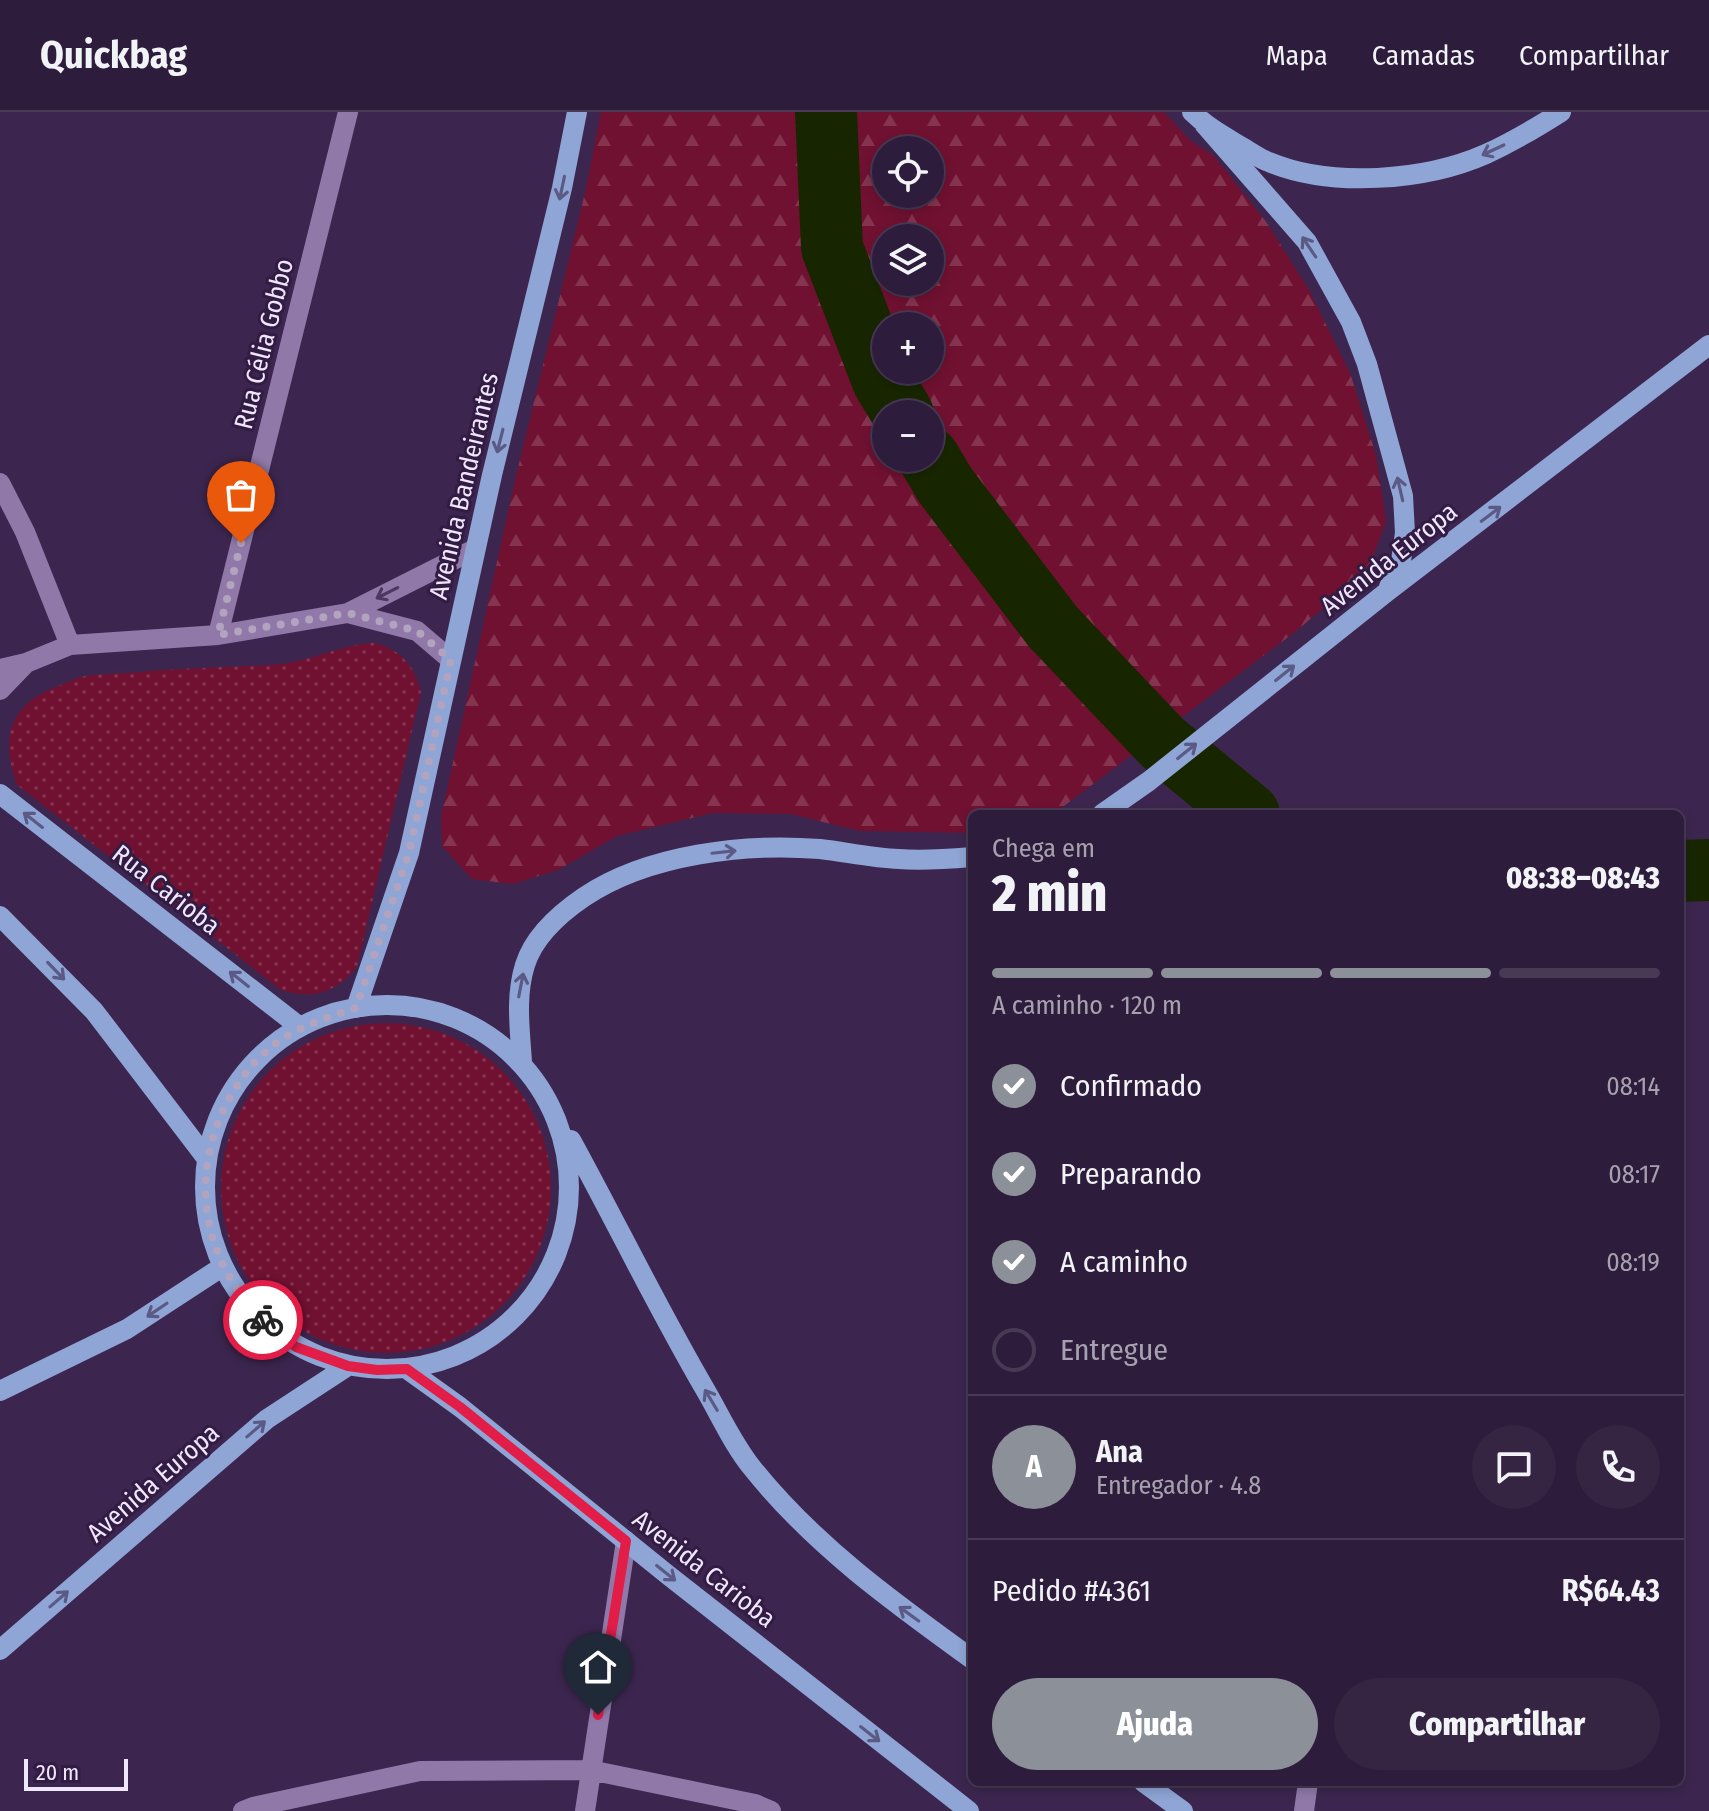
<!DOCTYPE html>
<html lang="pt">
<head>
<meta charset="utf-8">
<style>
  :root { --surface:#2d1c3b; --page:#352542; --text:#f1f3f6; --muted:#a7a1af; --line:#483a55; --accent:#8c9099 }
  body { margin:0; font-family:"Fira Sans Condensed",sans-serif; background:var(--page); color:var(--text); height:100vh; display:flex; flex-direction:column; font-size:30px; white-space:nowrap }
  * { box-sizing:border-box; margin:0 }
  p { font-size:26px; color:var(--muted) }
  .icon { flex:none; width:44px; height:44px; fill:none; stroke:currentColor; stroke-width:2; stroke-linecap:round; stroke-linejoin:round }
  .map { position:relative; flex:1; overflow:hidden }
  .sheet { position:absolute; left:968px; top:698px; width:716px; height:976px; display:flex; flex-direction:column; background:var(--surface); border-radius:12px; box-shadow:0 4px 12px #0003,0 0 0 2px var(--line) }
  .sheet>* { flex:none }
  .controls { position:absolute; left:872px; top:24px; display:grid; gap:16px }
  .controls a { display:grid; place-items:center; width:72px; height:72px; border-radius:50%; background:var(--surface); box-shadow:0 4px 12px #0003,0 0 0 2px var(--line); font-size:40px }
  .scale { position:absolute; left:24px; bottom:20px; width:104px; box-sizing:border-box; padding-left:8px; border:4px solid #f1e7fc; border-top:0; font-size:22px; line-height:28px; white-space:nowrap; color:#f1e7fc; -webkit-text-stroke:6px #321c44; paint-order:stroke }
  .pin { position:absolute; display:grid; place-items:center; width:68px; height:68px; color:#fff; margin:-82px -34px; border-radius:50% 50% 50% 0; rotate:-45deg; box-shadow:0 0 8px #0007 }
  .pin .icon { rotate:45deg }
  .courier { position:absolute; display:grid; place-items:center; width:80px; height:80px; margin:-40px; border:6px solid #e11d48; border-radius:50%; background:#fff; color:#222; box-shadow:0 2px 10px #0007 }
  .headline em { font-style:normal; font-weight:800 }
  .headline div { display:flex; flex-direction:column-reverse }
  .headline { display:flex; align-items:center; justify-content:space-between; height:136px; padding:0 24px }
  h1 { font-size:52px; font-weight:800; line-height:60px }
  .bar { display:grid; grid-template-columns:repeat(4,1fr); gap:12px 8px; align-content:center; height:96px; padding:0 24px }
  .bar i { height:10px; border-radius:6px; background:var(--line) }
  .bar .active { background:var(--accent) }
  .bar p { grid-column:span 4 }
  .line { display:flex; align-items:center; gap:20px; padding:0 24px; border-top:2px solid var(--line) }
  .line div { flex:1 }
  .round { display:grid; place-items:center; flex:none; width:84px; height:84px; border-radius:42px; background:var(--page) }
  ol { padding:0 24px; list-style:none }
  li { display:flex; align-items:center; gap:24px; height:88px }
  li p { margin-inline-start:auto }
  li .icon { padding:8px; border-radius:50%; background:var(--accent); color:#fff; stroke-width:4 }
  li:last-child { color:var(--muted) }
  li i { width:44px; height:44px; border:4px solid var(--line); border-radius:50% }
  .button { display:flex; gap:16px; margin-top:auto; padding:16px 24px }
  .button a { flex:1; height:92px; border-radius:48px; background:var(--accent); color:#fff; font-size:32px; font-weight:800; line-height:92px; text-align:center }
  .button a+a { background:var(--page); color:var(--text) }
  header { display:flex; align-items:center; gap:48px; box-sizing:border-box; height:112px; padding:0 40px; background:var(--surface); border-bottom:2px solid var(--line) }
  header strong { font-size:38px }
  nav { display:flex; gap:44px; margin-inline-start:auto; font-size:28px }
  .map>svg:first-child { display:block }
  .grass { fill:url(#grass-dots) }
  .forest { fill:url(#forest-firs); fill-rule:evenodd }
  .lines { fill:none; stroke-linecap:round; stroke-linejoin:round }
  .river { stroke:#182600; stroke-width:62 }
  .minor { stroke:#9079a8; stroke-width:20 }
  .major { stroke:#8ea5d5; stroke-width:20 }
  .oneway { stroke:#5b5a85 }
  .oneway2 { stroke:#4e3862 }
  .done { stroke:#b2a3bf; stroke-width:8; stroke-dasharray:0 14.4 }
  .route { stroke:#e11d48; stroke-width:10 }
  .labels { text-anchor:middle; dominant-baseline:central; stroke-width:6; stroke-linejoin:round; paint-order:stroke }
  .street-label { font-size:26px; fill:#f1e7fc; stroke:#321c44 }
</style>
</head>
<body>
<header>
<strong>Quickbag</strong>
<nav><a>Mapa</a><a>Camadas</a><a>Compartilhar</a></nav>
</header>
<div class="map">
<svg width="1709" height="1699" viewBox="0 0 1709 1699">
  <defs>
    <pattern id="grass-dots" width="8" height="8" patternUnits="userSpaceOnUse" patternTransform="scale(2)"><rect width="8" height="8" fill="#701131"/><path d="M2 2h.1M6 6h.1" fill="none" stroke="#853450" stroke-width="1.8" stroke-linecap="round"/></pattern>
    <pattern id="forest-firs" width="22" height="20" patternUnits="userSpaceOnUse" patternTransform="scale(2)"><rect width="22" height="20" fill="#701131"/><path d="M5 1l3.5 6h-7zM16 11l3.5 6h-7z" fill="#853450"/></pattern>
  </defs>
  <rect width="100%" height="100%" fill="#3c264f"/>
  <!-- grass -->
  <path class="grass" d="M375,531c27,8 39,22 46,49l-64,275c-21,26 -44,33 -76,23l-264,-205c-17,-47 -8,-80 39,-98 10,-4 19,-9 29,-11 14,-2 29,-2 43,-3 50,-5 101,-5 152,-9 32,-3 62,-20 95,-21z
    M221 1076a165 165 0 1 1 330 0a165 165 0 1 1-330 0Z"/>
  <!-- forest -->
  <path class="forest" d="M601,0h563l26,28 24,16 53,67 42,67 41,83 26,82 10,67 -18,48 -73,62 -235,177 -12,5h-76v19l-113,-2 -68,-17 -78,-1 -96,23 -59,34 -45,14 -41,-5 -30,-33 -1,-29 74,-337 70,-287zM886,38h44v44h-44zM886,126h44v44h-44zM886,214h44v44h-44zM886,302h44v44h-44z"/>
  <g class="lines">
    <!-- river -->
    <path class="river" d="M826,0l6,136 51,133 20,33
      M929,346l16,27 108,142 110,116 86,71
      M1680,759l29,-1"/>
    <!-- minor -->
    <path class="minor" d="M0,371l25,49 45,113
      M348,501l69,18 34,29
      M218,523l130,-523
      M0,557l26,-6 44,-18 148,-10 130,-22 127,-64
      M0,578l26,-27
      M243,1699l10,-4 167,-36 170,-1 165,34 16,7
      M585,1699l41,-270
      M1304,1699l4,-29"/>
    <!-- major -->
    <path class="major" d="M1192,0c15,15 32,24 50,35 9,5 18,12 27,15 62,26 156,19 217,-8 26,-12 50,-26 75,-42
      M1204,12l103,118 44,80 16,42 36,132 2,37 -4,28 -12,26
      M0,682l300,233
      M1102,702l47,-33 239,-190 321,-246
      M0,804l94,95 113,148
      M205 1075a182 182 0 1 1 364 0a182 182 0 1 1-364 0Z
      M356,896l53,-155 83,-378 70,-287 15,-76
      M522,950c-2,-32 -7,-65 3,-97 9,-29 34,-51 59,-68 64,-43 161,-54 236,-48 26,3 52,9 79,10 24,2 49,0 73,-2
      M571,1028c46,84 87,169 135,251 15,26 28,55 47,78 62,77 140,133 219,190
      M407,1257l53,38 208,168 301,236
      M0,1279l127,-62 95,-62
      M0,1538l267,-231 81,-53
      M1143,1670l40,29"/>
  </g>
  <!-- one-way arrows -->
  <defs><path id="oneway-shaft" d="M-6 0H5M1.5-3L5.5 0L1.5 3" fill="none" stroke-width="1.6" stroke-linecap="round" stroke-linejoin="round" transform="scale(2)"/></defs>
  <g class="oneway">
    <use href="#oneway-shaft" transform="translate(1493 38) rotate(155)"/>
    <use href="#oneway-shaft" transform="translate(562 76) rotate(102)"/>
    <use href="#oneway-shaft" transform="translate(1309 135) rotate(-124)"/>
    <use href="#oneway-shaft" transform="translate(500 329) rotate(104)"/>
    <use href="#oneway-shaft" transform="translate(1400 377) rotate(-103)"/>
    <use href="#oneway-shaft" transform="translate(1491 402) rotate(-37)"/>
    <use href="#oneway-shaft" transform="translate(1285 561) rotate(-39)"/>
    <use href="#oneway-shaft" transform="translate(1187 639) rotate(-39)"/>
    <use href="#oneway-shaft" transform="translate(33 708) rotate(-142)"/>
    <use href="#oneway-shaft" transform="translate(724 740) rotate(-6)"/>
    <use href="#oneway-shaft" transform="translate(56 859) rotate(46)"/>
    <use href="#oneway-shaft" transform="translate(239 867) rotate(-142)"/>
    <use href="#oneway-shaft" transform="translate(521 873) rotate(-79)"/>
    <use href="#oneway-shaft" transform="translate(157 1198) rotate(146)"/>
    <use href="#oneway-shaft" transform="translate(711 1288) rotate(-121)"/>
    <use href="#oneway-shaft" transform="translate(256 1317) rotate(-41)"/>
    <use href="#oneway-shaft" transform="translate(666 1461) rotate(39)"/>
    <use href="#oneway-shaft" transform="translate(59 1487) rotate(-41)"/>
    <use href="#oneway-shaft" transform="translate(909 1502) rotate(-144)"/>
    <use href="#oneway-shaft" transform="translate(870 1622) rotate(38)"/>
  </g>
  <use class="oneway2" href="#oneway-shaft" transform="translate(387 481) rotate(153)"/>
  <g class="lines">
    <!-- done -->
    <path class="done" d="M241,431l-23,92 130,-22 69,18 34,29 -42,193 -53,155c-37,12 -74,24 -101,54 -56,63 -67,155 -19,225 9,12 15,24 27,33"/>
    <!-- route -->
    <path class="route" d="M263,1208l33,27 52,19 29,4 30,-1 53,38 166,134 -28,174"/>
  </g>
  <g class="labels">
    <!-- street labels -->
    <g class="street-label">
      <text transform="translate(264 232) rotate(-76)">Rua Célia Gobbo</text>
      <text transform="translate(464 374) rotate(-77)">Avenida Bandeirantes</text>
      <text transform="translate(1389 447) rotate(-38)">Avenida Europa</text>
      <text transform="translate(166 778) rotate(38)">Rua Carioba</text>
      <text transform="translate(153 1371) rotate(-41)">Avenida Europa</text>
      <text transform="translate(704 1457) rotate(38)">Avenida Carioba</text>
    </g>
  </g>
</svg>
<div class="controls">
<a><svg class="icon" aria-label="locate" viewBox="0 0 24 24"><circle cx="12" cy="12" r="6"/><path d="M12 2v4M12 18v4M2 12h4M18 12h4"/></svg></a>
<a><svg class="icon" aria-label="layers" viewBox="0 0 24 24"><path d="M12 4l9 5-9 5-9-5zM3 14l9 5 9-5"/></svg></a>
<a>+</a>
<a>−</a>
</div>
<div class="scale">20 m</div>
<div class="pin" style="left:241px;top:431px;background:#ea580c"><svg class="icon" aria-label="bag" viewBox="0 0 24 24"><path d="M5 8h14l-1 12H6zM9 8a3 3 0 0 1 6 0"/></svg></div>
<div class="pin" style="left:598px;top:1603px;background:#1f2937"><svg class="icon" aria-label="home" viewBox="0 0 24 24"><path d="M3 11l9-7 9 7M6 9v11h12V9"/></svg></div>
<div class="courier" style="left:263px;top:1208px"><svg class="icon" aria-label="bike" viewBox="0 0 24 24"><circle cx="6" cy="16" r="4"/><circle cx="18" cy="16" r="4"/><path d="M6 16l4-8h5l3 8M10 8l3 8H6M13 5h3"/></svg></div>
<section class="sheet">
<div class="headline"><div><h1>2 min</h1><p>Chega em</p></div><em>08:38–08:43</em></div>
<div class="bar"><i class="active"></i><i class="active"></i><i class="active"></i><i></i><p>A caminho · 120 m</p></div>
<ol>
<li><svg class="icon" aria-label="check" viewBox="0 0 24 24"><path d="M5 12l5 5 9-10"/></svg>Confirmado<p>08:14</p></li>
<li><svg class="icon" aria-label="check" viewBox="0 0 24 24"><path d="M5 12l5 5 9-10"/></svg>Preparando<p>08:17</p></li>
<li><svg class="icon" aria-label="check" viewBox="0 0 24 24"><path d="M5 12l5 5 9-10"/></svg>A caminho<p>08:19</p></li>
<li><i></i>Entregue</li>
</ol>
<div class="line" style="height:144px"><b class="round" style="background:var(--accent);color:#fff">A</b><div><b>Ana</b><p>Entregador · 4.8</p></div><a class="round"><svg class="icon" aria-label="chat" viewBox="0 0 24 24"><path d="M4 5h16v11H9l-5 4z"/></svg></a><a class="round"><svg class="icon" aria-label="phone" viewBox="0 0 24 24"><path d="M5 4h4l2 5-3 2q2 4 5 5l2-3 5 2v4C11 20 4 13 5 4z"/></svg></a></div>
<div class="line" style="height:104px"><div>Pedido #4361</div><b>R$64.43</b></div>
<div class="button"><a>Ajuda</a><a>Compartilhar</a></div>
</section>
</div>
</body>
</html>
